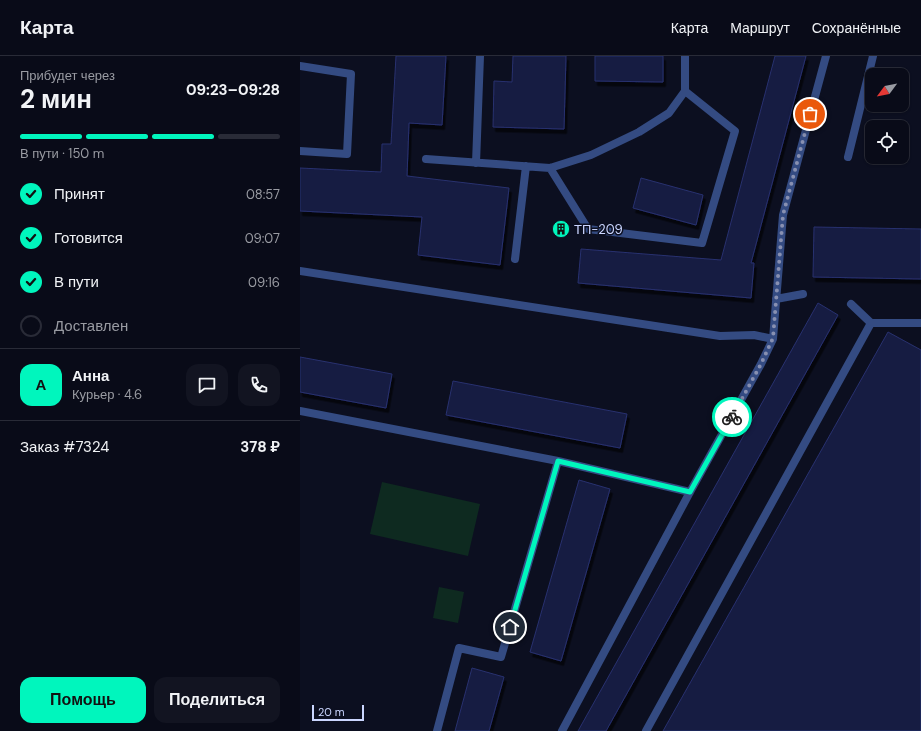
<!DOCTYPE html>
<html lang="ru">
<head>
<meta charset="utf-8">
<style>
  :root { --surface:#090b18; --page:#121421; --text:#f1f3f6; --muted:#999ba2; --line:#292b37; --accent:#00f6bd }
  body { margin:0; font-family:"DM Sans",sans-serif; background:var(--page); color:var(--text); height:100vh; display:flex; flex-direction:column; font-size:15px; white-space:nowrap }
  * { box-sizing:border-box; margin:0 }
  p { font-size:13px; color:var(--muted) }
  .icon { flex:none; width:22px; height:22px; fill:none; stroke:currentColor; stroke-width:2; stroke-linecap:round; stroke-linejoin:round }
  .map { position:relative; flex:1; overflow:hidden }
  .side { display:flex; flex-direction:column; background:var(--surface); width:300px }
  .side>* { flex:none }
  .needle { width:26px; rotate:238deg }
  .fabs { position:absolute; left:565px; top:12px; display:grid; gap:8px }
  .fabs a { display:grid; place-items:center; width:44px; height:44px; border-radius:8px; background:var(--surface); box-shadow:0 1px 3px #0004,0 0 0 1px var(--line); font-size:20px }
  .scale { position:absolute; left:12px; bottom:10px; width:52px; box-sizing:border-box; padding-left:4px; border:2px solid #cbd6ff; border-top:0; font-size:11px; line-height:14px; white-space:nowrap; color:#cbd6ff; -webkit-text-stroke:3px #0c0f20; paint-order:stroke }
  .pin { position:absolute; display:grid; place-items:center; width:34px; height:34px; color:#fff; margin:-17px; border:2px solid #fff; border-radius:50%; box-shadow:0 1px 4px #0007 }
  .courier { position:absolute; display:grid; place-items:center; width:40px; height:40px; margin:-20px; border:3px solid #00f6bd; border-radius:50%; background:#fff; color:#222; box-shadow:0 1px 5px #0007 }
  .headline em { font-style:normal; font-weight:700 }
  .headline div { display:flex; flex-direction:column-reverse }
  .headline { display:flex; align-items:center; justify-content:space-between; height:68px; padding:0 20px }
  h1 { font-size:26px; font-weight:700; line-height:30px }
  .bar { display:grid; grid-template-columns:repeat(4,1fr); gap:6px 4px; align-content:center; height:48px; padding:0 20px }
  .bar i { height:5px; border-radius:3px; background:var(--line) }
  .bar .selected { background:var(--accent) }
  .bar p { grid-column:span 4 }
  .line { display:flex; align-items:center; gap:10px; padding:0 20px; border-top:1px solid var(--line) }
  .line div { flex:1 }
  .round { display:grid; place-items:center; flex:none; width:42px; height:42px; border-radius:12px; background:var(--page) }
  ol { padding:0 20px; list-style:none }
  li { display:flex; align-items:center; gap:12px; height:44px }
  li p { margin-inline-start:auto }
  li .icon { padding:4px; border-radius:50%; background:var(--accent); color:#111; stroke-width:4 }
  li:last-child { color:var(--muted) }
  li i { width:22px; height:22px; border:2px solid var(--line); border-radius:50% }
  .button { display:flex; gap:8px; margin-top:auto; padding:8px 20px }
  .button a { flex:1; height:46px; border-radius:12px; background:var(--accent); color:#111; font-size:16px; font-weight:700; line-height:46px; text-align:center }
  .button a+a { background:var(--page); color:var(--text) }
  header { display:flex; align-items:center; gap:24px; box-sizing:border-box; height:56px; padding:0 20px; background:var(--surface); border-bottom:1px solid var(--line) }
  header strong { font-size:19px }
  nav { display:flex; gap:22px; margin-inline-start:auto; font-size:14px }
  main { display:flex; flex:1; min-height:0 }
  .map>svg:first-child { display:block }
  .green { fill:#0e2a20 }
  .building { fill:#171c42; stroke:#28316f; filter:url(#shadow) }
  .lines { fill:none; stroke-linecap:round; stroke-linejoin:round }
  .lane { stroke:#344b82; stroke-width:8 }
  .done { stroke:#8890b1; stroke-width:4; stroke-dasharray:0 7.2 }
  .route { stroke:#00f6bd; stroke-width:5 }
  .labels { text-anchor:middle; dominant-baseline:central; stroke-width:3; stroke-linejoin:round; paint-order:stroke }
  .poi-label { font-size:13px; fill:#cbd6ff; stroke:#0c0f20; text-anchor:start }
</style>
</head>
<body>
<header>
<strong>Карта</strong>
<nav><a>Карта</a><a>Маршрут</a><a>Сохранённые</a></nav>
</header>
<main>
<section class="side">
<div class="headline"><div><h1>2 мин</h1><p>Прибудет через</p></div><em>09:23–09:28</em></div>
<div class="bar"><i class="selected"></i><i class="selected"></i><i class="selected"></i><i></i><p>В пути · 150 m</p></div>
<ol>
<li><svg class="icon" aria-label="check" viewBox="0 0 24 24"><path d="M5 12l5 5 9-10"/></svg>Принят<p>08:57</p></li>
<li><svg class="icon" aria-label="check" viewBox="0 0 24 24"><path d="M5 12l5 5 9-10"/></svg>Готовится<p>09:07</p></li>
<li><svg class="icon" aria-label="check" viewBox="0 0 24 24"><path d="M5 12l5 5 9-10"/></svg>В пути<p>09:16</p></li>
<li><i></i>Доставлен</li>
</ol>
<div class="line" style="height:72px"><b class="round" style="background:var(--accent);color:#111">А</b><div><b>Анна</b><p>Курьер · 4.6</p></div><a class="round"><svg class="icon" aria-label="chat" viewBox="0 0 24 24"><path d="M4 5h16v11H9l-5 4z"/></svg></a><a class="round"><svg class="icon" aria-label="phone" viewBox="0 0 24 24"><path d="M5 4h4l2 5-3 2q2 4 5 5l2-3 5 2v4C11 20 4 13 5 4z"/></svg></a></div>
<div class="line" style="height:52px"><div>Заказ #7324</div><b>378 ₽</b></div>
<div class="button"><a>Помощь</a><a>Поделиться</a></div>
</section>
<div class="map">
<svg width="621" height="675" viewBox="0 0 621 675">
  <defs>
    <filter id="shadow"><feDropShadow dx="2.5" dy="4.5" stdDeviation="0" flood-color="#0009"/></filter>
  </defs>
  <rect width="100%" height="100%" fill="#0c0f20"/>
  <!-- green -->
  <path class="green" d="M82,426l98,22 -12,52 -98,-22z
    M139,531l25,5 -6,31 -25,-5z"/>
  <!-- building -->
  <path class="building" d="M96,0h50l-4,69 -33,-2 -2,53 102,12 -9,77 -82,-10 4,-38 -122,-6v-43l81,4 1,-28h9z
    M213,0h53l-2,73 -71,-2 1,-46 18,1z
    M295,0h68v26l-68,-1z
    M475,0h31l-55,207h3l-3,35 -173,-15 3,-34 140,11z
    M341,122l62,17 -7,30 -63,-17z
    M514,171l107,2v50l-108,-2z
    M518,247l20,12 -232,416h-28z
    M588,276l33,18v381h-258z
    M0,301l92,17 -6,34 -86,-16z
    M153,325l174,33 -7,34 -174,-33z
    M279,424l31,9 -49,172 -31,-9z
    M172,612l32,9 -15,54h-34z"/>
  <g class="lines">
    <!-- lane -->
    <path class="lane" d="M0,10l51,8 -4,80 -47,-3
      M548,101l25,-101
      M126,103l124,9 41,-13 48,-23 30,-19 16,-22v-35
      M176,107l4,-107
      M250,112l38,61 114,14 33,-112 -50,-40
      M215,203l11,-93
      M0,215l420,65 34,-1 19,4 -12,25 -71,128 -128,239
      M476,243l27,-5
      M551,248l20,19h50
      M473,283l10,-124 43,-159
      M0,355l258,50 -57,196 -42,-9 -22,83
      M258,405l132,31
      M346,675l225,-408"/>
  </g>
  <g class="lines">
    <!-- done -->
    <path class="done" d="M432,361l29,-53 12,-26 10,-123 27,-101"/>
    <!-- route -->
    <path class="route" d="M210,571l48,-166 132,31 42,-75"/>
  </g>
  <!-- icons -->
  <defs>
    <symbol id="building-disc" viewBox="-11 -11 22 22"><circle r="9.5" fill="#00f6bd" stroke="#0c0f20"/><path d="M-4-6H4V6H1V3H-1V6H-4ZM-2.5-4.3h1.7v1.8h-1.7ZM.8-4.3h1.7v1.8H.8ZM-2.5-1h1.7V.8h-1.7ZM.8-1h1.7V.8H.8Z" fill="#111"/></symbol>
  </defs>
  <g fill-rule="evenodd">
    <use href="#building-disc" x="251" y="163" width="20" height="20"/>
  </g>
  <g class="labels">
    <!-- poi labels -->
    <g class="poi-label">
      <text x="274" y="173">ТП-209</text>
    </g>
  </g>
</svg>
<div class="fabs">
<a><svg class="needle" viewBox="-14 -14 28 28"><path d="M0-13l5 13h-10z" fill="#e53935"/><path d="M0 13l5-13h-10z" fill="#999ba2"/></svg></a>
<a><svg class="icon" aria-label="locate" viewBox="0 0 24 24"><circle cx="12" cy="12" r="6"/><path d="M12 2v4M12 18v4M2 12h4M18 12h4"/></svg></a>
</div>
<div class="scale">20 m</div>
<div class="pin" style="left:510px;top:58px;background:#ea580c"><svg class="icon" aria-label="bag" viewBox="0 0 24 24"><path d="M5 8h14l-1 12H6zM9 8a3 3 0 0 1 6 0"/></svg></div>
<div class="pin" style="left:210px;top:571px;background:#1f2937"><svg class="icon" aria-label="home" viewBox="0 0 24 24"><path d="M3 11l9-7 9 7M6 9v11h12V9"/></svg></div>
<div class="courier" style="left:432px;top:361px"><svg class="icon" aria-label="bike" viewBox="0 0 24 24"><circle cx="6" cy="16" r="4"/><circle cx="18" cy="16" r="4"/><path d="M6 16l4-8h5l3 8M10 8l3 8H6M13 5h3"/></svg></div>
</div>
</main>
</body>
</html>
